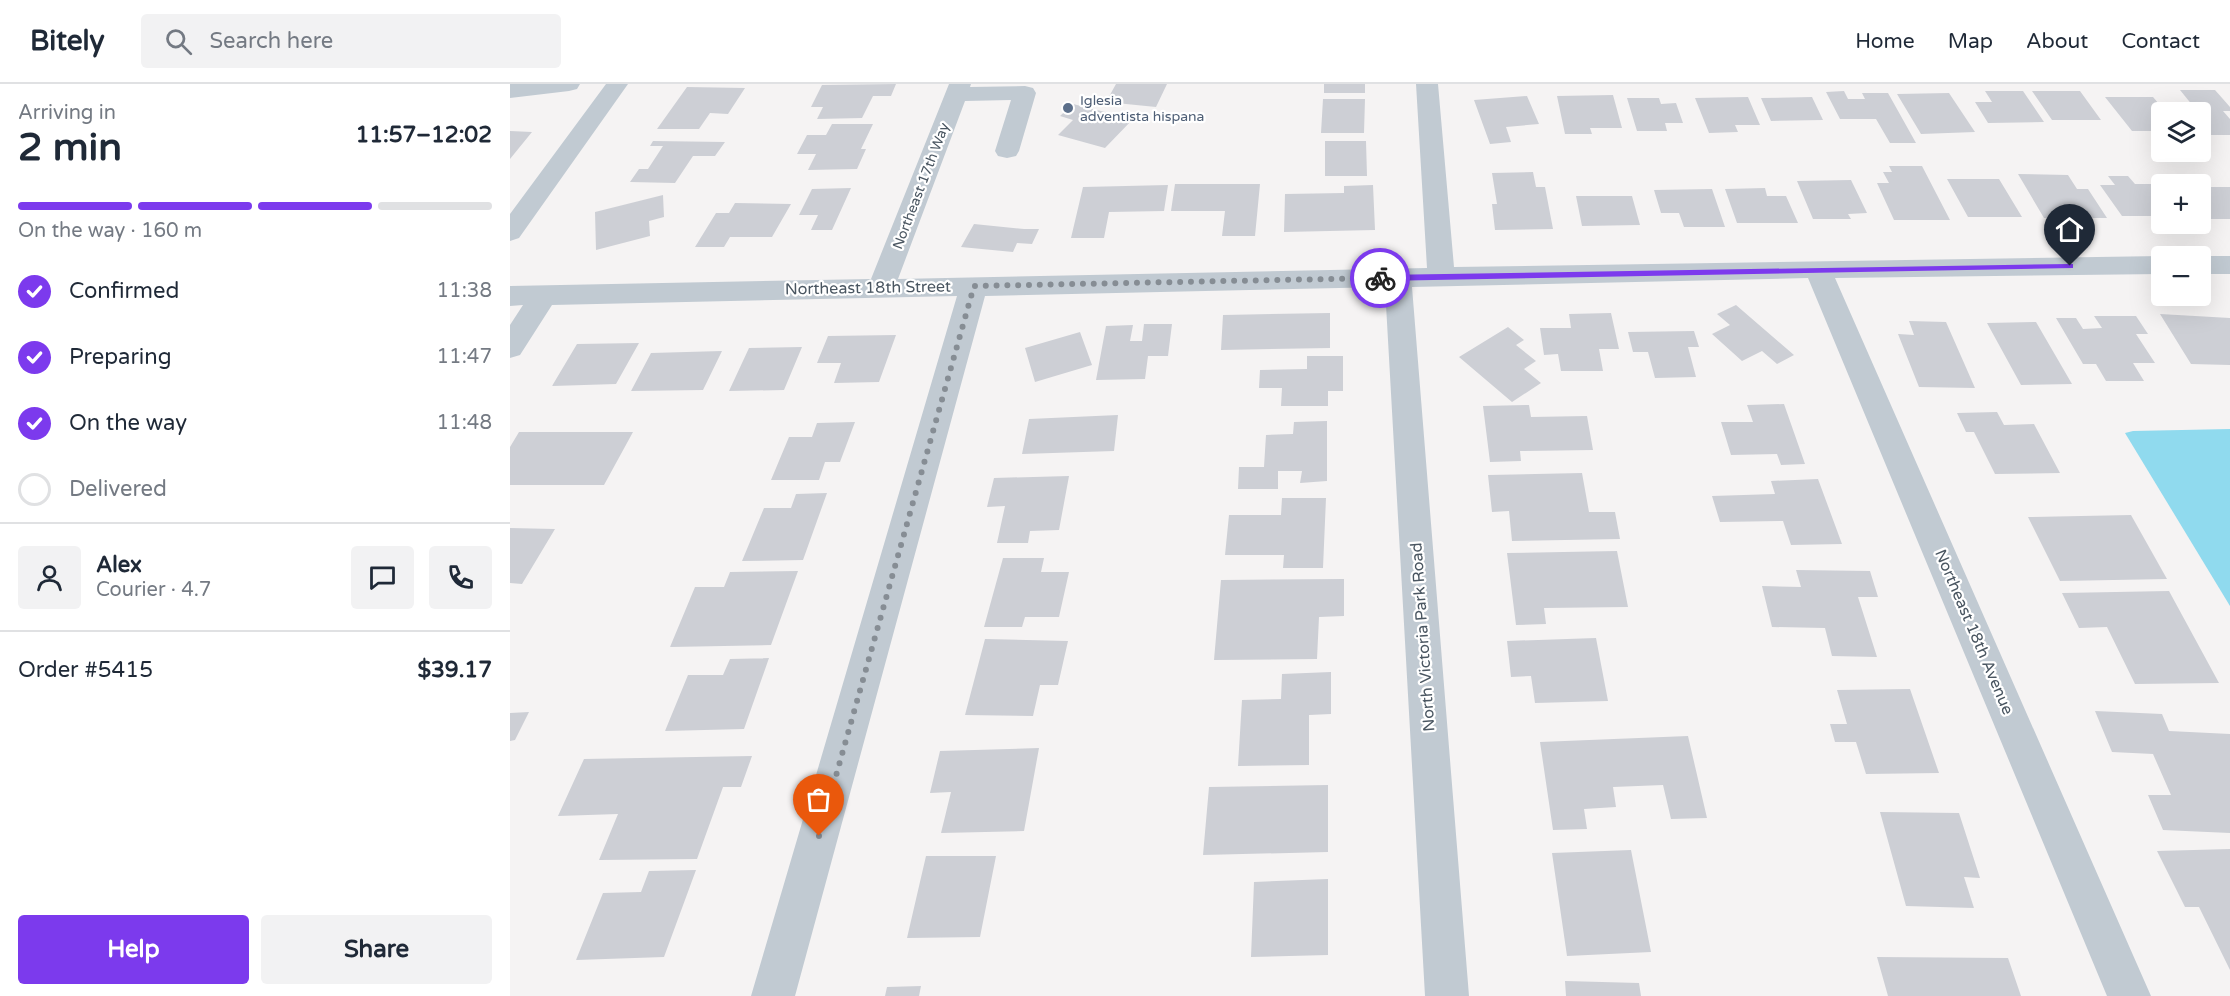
<!DOCTYPE html>
<html lang="en">
<head>
<meta charset="utf-8">
<style>
  :root { --surface:#fff; --page:#f2f2f3; --text:#1f2937; --muted:#747a83; --line:#e0e1e3; --accent:#7c3aed }
  body { margin:0; font-family:"Varela Round",sans-serif; background:var(--page); color:var(--text); height:100vh; display:flex; flex-direction:column; font-size:22px; white-space:nowrap }
  * { box-sizing:border-box; margin:0 }
  p { font-size:20px; color:var(--muted) }
  .icon { flex:none; width:33px; height:33px; fill:none; stroke:currentColor; stroke-width:2; stroke-linecap:round; stroke-linejoin:round }
  .map { position:relative; flex:1; overflow:hidden }
  .side { display:flex; flex-direction:column; background:var(--surface); width:510px }
  .side>* { flex:none }
  .tools { position:absolute; left:1641px; top:18px; display:grid; gap:12px }
  .tools a { display:grid; place-items:center; width:60px; height:60px; border-radius:6px; background:var(--surface); box-shadow:0 6px 24px #0002; font-size:30px }
  .pin { position:absolute; display:grid; place-items:center; width:51px; height:51px; color:#fff; margin:-62px -26px; border-radius:50% 50% 50% 0; rotate:-45deg; box-shadow:0 0 6px #0007 }
  .pin .icon { rotate:45deg }
  .courier { position:absolute; display:grid; place-items:center; width:60px; height:60px; margin:-30px; border:4px solid #7c3aed; border-radius:50%; background:#fff; color:#222; box-shadow:0 2px 8px #0007 }
  .head em { font-style:normal; font-weight:700 }
  .head div { display:flex; flex-direction:column-reverse }
  .head { display:flex; align-items:center; justify-content:space-between; height:102px; padding:0 18px }
  h1 { font-size:39px; font-weight:700; line-height:45px }
  .bar { display:grid; grid-template-columns:repeat(4,1fr); gap:9px 6px; align-content:center; height:72px; padding:0 18px }
  .bar i { height:8px; border-radius:4px; background:var(--line) }
  .bar .on { background:var(--accent) }
  .bar p { grid-column:span 4 }
  .line { display:flex; align-items:center; gap:15px; padding:0 18px; border-top:2px solid var(--line) }
  .line div { flex:1 }
  .round { display:grid; place-items:center; flex:none; width:63px; height:63px; border-radius:6px; background:var(--page) }
  ol { padding:0 18px; list-style:none }
  li { display:flex; align-items:center; gap:18px; height:66px }
  li p { margin-inline-start:auto }
  li .icon { padding:6px; border-radius:50%; background:var(--accent); color:#fff; stroke-width:4 }
  li:last-child { color:var(--muted) }
  li i { width:33px; height:33px; border:3px solid var(--line); border-radius:50% }
  .cta { display:flex; gap:12px; margin-top:auto; padding:12px 18px }
  .cta a { flex:1; height:69px; border-radius:6px; background:var(--accent); color:#fff; font-size:24px; font-weight:700; line-height:69px; text-align:center }
  .cta a+a { background:var(--page); color:var(--text) }
  header { display:flex; align-items:center; gap:36px; box-sizing:border-box; height:84px; padding:0 30px; background:var(--surface); border-bottom:2px solid var(--line) }
  header strong { font-size:28px }
  nav { display:flex; gap:33px; margin-inline-start:auto; font-size:21px }
  .search { width:420px; height:54px; background:var(--page); display:flex; align-items:center; gap:15px; box-sizing:border-box; padding:0 21px; border-radius:6px; color:var(--muted); font-size:22px }
  main { display:flex; flex:1; min-height:0 }
  .map>svg:first-child { display:block }
  .water { fill:#90daee }
  .building { fill:#cdcfd5 }
  .lines { fill:none; stroke-linecap:round; stroke-linejoin:round }
  .minor { fill:#c1cad2; fill-rule:evenodd }
  .route { fill:#7c3aed }
  .done { stroke:#868d94; stroke-width:6; stroke-dasharray:0 10.8 }
  .service-dot { fill:#5c6f8a; stroke:#fff; stroke-width:2 }
  .labels { text-anchor:middle; dominant-baseline:central; stroke-width:4.5; stroke-linejoin:round; paint-order:stroke }
  .far-service-label { font-size:14px; fill:#4e5e75; stroke:#fff; text-anchor:start }
  .far-street-label { font-size:14px; fill:#4a5661; stroke:#fff }
  .street-label { font-size:16px; fill:#4a5661; stroke:#fff }
</style>
</head>
<body>
<header>
<strong>Bitely</strong>
<div class="search"><svg class="icon" aria-label="search" viewBox="0 0 24 24"><circle cx="10" cy="10" r="6"/><path d="M15 15l6 6"/></svg>Search here</div>
<nav><a>Home</a><a>Map</a><a>About</a><a>Contact</a></nav>
</header>
<main>
<section class="side">
<div class="head"><div><h1>2 min</h1><p>Arriving in</p></div><em>11:57–12:02</em></div>
<div class="bar"><i class="on"></i><i class="on"></i><i class="on"></i><i></i><p>On the way · 160 m</p></div>
<ol>
<li><svg class="icon" aria-label="check" viewBox="0 0 24 24"><path d="M5 12l5 5 9-10"/></svg>Confirmed<p>11:38</p></li>
<li><svg class="icon" aria-label="check" viewBox="0 0 24 24"><path d="M5 12l5 5 9-10"/></svg>Preparing<p>11:47</p></li>
<li><svg class="icon" aria-label="check" viewBox="0 0 24 24"><path d="M5 12l5 5 9-10"/></svg>On the way<p>11:48</p></li>
<li><i></i>Delivered</li>
</ol>
<div class="line" style="height:108px"><a class="round"><svg class="icon" aria-label="person" viewBox="0 0 24 24"><circle cx="12" cy="8" r="4"/><path d="M4 21q1-7 8-7t8 7"/></svg></a><div><b>Alex</b><p>Courier · 4.7</p></div><a class="round"><svg class="icon" aria-label="chat" viewBox="0 0 24 24"><path d="M4 5h16v11H9l-5 4z"/></svg></a><a class="round"><svg class="icon" aria-label="phone" viewBox="0 0 24 24"><path d="M5 4h4l2 5-3 2q2 4 5 5l2-3 5 2v4C11 20 4 13 5 4z"/></svg></a></div>
<div class="line" style="height:78px"><div>Order #5415</div><b>$39.17</b></div>
<div class="cta"><a>Help</a><a>Share</a></div>
</section>
<div class="map">
<svg width="1720" height="912" viewBox="0 0 1720 912">
  <rect width="100%" height="100%" fill="#f5f3f3"/>
  <!-- water -->
  <path class="water" d="M1720,345v177l-105,-173 8,-2z"/>
  <!-- building -->
  <path class="building" d="M386,0l-5,12h-18l-11,22 -45,1 6,-12h-12l11,-22z
    M606,0h51l-11,23 -50,-5z
    M814,0h41v9h-41z
    M177,3l58,1 -17,26 -18,-1 -11,16h-42z
    M1670,6h35l15,17v4h-7l7,8v16h-30v-23h-18l-6,-6h17z
    M1334,7l4,8h17l-3,-6h26l28,50h-26l-14,-24h-36l-14,-27z
    M1475,7h38l21,31 -56,1 -13,-21h17z
    M1522,7h48l21,29h-49z
    M1439,9l26,39 -54,2 -24,-40z
    M1103,11l9,33h-32l2,6h-27l-8,-38z
    M1017,12l12,28 -33,3 5,15 -21,2 -16,-44z
    M1238,13l12,28h-25l3,7 -29,1 -14,-35z
    M1302,13l11,23 -52,1 -10,-23z
    M1595,13h48l13,15h-4v11h-7l6,8h-29z
    M1117,14h32l2,6 15,-1 7,20h-18l2,8h-30z
    M813,15h42l-1,34h-43z
    M563,20l60,15 -28,29 -47,-13 15,-15 -13,-4z
    M322,40h41l-12,25h5l-9,20 -49,1 8,-16h-19l10,-19h19z
    M0,47l22,1 -22,27z
    M143,57l72,1 -10,14h-22l-18,27 -45,-1 9,-13h9l15,-23h-13z
    M815,57h41l1,35h-42z
    M1379,82h33l28,54h-56l-17,-37h12l-6,-11h9z
    M1023,88l3,15h9l8,42 -58,1 -3,-26h5l-5,-31z
    M1508,90l50,1 9,14h11l19,29h-63z
    M1598,92h20l7,8h21l6,7v25h-40l-22,-31h15z
    M1437,95h52l23,38h-54z
    M1341,96l16,33 -19,1 3,5h-38l-16,-38z
    M665,100h85l-5,52h-33l3,-25h-54z
    M658,101l-4,26 -55,1 -5,26h-33l12,-51z
    M863,101l2,45 -91,2 1,-38 59,-1v-7z
    M1690,103h30v32h-30z
    M341,104l-19,42h-21l7,-15h-19l13,-26z
    M1255,104l2,8h19l12,27h-61l-12,-34z
    M1202,105l13,38h-41l-5,-14h-18l-7,-23z
    M153,111l1,22 -15,4 1,15 -54,14 -1,-38z
    M1066,112h56l8,29 -58,1z
    M225,119l56,1 -19,33h-42l-6,10h-29l21,-34h13z
    M464,140l50,5h15l-7,15 -15,-1 -4,9 -52,-5z
    M1226,221l58,50 -17,9 -15,-13 -20,10 -30,-27 18,-9 -13,-11z
    M820,229v35l-109,2 2,-35z
    M1101,229l8,36h-20l4,22h-42l-3,-17 -14,1 -4,-27h31l-2,-14z
    M1650,230l70,4v47l-39,-1z
    M1584,232h42l12,18h-12l19,29h-22l11,18h-38l-10,-17h-13l-27,-46h20l7,11 19,-1z
    M1399,237l37,1 29,66 -56,-1 -21,-53 16,1z
    M1526,238l36,62 -51,1 -34,-62z
    M634,240h28l-4,32h-20l-3,23 -49,1 10,-54 27,-1 -3,16h12z
    M998,243l16,13 -8,5 20,16 -12,8 17,14 -29,19 -53,-45z
    M1184,247l5,16h-11l8,30 -41,1 -7,-26h-15l-5,-20z
    M570,248l12,33 -57,17 -10,-34z
    M386,251l-17,47 -45,1 7,-20h-24l11,-27z
    M129,259l-23,41 -64,2 25,-42z
    M292,263l-18,43 -55,1 20,-43z
    M212,267l-19,39 -72,1 20,-38z
    M797,272h36v35h-15v15h-47l1,-18h-23l1,-18 47,-1z
    M1274,320l21,60 -24,1 -4,-11 -46,1 -10,-33h32l-6,-17z
    M1019,321l2,12 56,-1 6,34 -73,1 1,10 -31,1 -7,-56z
    M1487,328l7,13 30,-1 26,49 -65,1 -21,-42h-8l-9,-19z
    M608,331l-4,36 -92,3 7,-35z
    M817,337v60l-27,2 2,-12h-24v18h-40l1,-22h25l2,-32 27,-1 1,-12z
    M345,338l-15,40h-15l-6,18h-48l18,-43h23l5,-14z
    M9,348h114l-29,53h-94v-38z
    M1072,389l7,39h26l5,27 -108,2 -3,-30 -17,1 -4,-37z
    M559,392l-10,54 -29,1 -2,12h-31l8,-37 -18,1 7,-29z
    M1308,395l24,65 -51,1 -8,-24 -63,1 -8,-26 63,-2 -4,-13z
    M317,409l-24,67 -61,1 22,-53h27l5,-14z
    M772,414h44l-3,70h-40l1,-13h-59l4,-40h52z
    M1621,431l36,64 -107,2 -32,-64z
    M0,444l45,1 -33,55 -12,-1z
    M1107,467l11,56 -84,1 2,16 -30,1 -9,-72z
    M493,474h41l-3,14h28l-10,45h-34l-3,10h-38z
    M1286,486l74,1 8,26h-20l19,60 -45,-1 -7,-28 -53,-1 -10,-41 39,1z
    M288,487l-27,74 -101,2 25,-60h29l6,-15z
    M834,495v37l-25,1 -2,42 -103,1 7,-80z
    M1659,507l50,92 -84,1 -28,-57 -28,1 -17,-35z
    M1086,554l12,63 -73,2 -4,-27 -20,1 -4,-36z
    M475,555l83,2 -10,44h-18l-7,31 -68,-1z
    M259,574l-25,71 -79,2 23,-56h35l7,-16z
    M821,588v42l-22,1v50l-71,1 4,-66 39,-1 1,-25z
    M1400,605l29,84 -73,1 -10,-32h-21l-5,-18h17l-10,-34z
    M1585,627l67,3 7,17 61,3v99l-67,-3 -15,-35h23l-18,-41 -41,-2z
    M19,628l-14,28 -5,1v-28z
    M1178,652l19,82 -36,1 -8,-34 -50,2 3,20 -32,2 3,20 -34,1 -13,-88z
    M529,664l-15,83 -83,2 10,-41 -21,1 10,-42z
    M242,672l-11,31h-18l-26,72 -98,1 19,-46 -60,2 26,-57z
    M818,701v67l-125,3 6,-68z
    M1370,728l79,1 21,65 -16,-1 10,31 -68,-2z
    M1720,765v121l-31,-63h-14l-28,-56z
    M1121,766l20,102 -84,4 -15,-103z
    M416,772h70l-16,81 -73,1z
    M186,786l-32,87 -88,3 27,-67 38,-1 8,-21z
    M818,795v76l-77,2 3,-75z
    M1367,873l131,1 13,38h-133z
    M1055,897l74,2 2,13h-75z
    M411,902l-2,10h-34l2,-9z"/>
  <g class="lines">
    <!-- minor -->
    <path class="minor" d="M0,0h70l-3,5 -8,2 -59,7z
      M96,0h22l-109,154 -9,3v-27z
      M439,0h22l-1,3 55,-1 8,2 3,5 -17,58 -3,5 -9,2 -9,-2 -3,-5 16,-51 -46,1 -67,178 529,-11 -11,-184h22l16,183 708,-11h2h-2v18l-327,4 316,718h-44l-299,-718 -396,9 57,709h-44l-40,-709 -400,9 -190,700h-44l206,-700 -405,9 -32,50 -10,3v-33l13,-20 -13,1v-20l361,-7z
      M1688,172h32v18h-30v-18z"/>
  </g>
  <!-- route -->
  <path class="route" d="M1560,180h3v4l-693,13 -4,-3 4,-3z"/>
  <g class="lines">
    <!-- done -->
    <path class="done" d="M309,752l155,-550 406,-8"/>
  </g>
  <!-- markers -->
  <circle class="service-dot" cx="558" cy="24" r="6"/>
  <g class="labels">
    <!-- far-service labels -->
    <g class="far-service-label">
      <text x="570" y="16">Iglesia<tspan x="570" dy="16">adventista hispana</tspan></text>
    </g>
    <!-- far-street labels -->
    <g class="far-street-label">
      <text transform="translate(411 102) rotate(-69)">Northeast 17th Way</text>
    </g>
    <!-- street labels -->
    <g class="street-label">
      <text transform="translate(358 204) rotate(-1)">Northeast 18th Street</text>
      <text transform="translate(1464 548) rotate(67)">Northeast 18th Avenue</text>
      <text transform="translate(913 553) rotate(-94)">North Victoria Park Road</text>
    </g>
  </g>
</svg>
<div class="tools">
<a><svg class="icon" aria-label="layers" viewBox="0 0 24 24"><path d="M12 4l9 5-9 5-9-5zM3 14l9 5 9-5"/></svg></a>
<a>+</a>
<a>−</a>
</div>
<div class="pin" style="left:309px;top:752px;background:#ea580c"><svg class="icon" aria-label="bag" viewBox="0 0 24 24"><path d="M5 8h14l-1 12H6zM9 8a3 3 0 0 1 6 0"/></svg></div>
<div class="pin" style="left:1560px;top:182px;background:#1f2937"><svg class="icon" aria-label="home" viewBox="0 0 24 24"><path d="M3 11l9-7 9 7M6 9v11h12V9"/></svg></div>
<div class="courier" style="left:870px;top:194px"><svg class="icon" aria-label="bike" viewBox="0 0 24 24"><circle cx="6" cy="16" r="4"/><circle cx="18" cy="16" r="4"/><path d="M6 16l4-8h5l3 8M10 8l3 8H6M13 5h3"/></svg></div>
</div>
</main>
</body>
</html>
